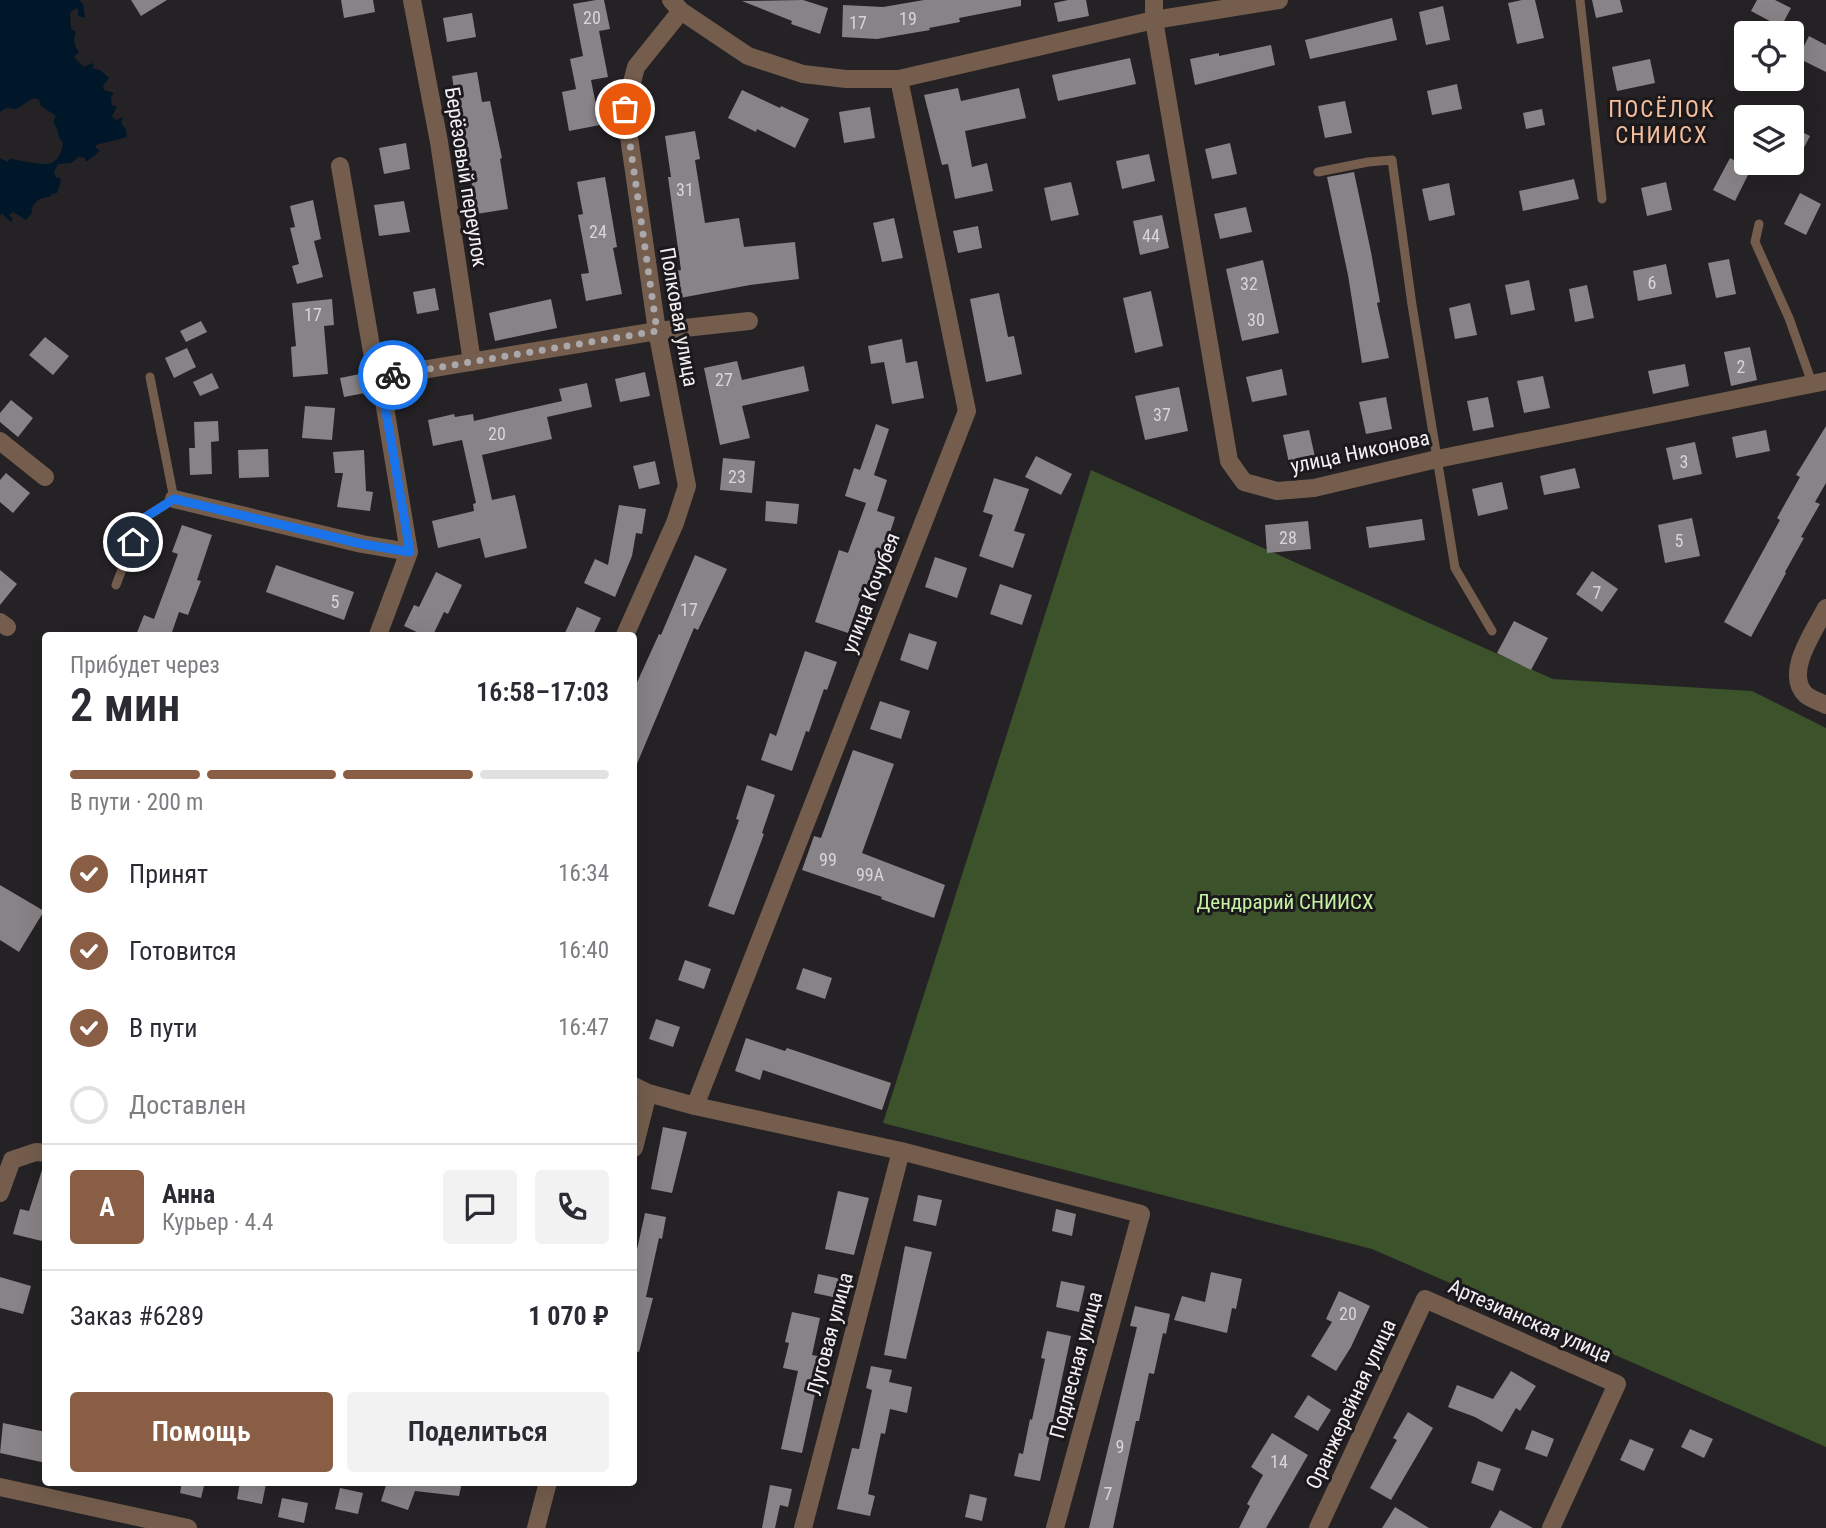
<!DOCTYPE html>
<html lang="ru">
<head>
<meta charset="utf-8">
<style>
  :root { --surface:#fff; --page:#f2f2f3; --text:#2b2b33; --muted:#7c7c81; --line:#e1e1e2; --accent:#8a5d45 }
  body { margin:0; font-family:"Roboto Condensed",sans-serif; background:var(--page); color:var(--text); height:100vh; display:flex; flex-direction:column; font-size:26px; white-space:nowrap }
  * { box-sizing:border-box; margin:0 }
  p { font-size:23px; color:var(--muted) }
  .icon { flex:none; width:38px; height:38px; fill:none; stroke:currentColor; stroke-width:2; stroke-linecap:round; stroke-linejoin:round }
  .map { position:relative; flex:1; overflow:hidden }
  .drawer { position:absolute; left:42px; top:632px; width:595px; height:854px; display:flex; flex-direction:column; background:var(--surface); border-radius:7px; box-shadow:0 7px 28px #0002 }
  .drawer>* { flex:none }
  .fabs { position:absolute; left:1734px; top:21px; display:grid; gap:14px }
  .fabs a { display:grid; place-items:center; width:70px; height:70px; border-radius:7px; background:var(--surface); box-shadow:0 7px 28px #0002; font-size:35px }
  .pin { position:absolute; display:grid; place-items:center; width:60px; height:60px; color:#fff; margin:-30px; border:4px solid #fff; border-radius:50%; box-shadow:0 2px 7px #0007 }
  .courier { position:absolute; display:grid; place-items:center; width:70px; height:70px; margin:-35px; border:5px solid #1a73e8; border-radius:50%; background:#fff; color:#222; box-shadow:0 2px 9px #0007 }
  .head em { font-style:normal; font-weight:600 }
  .head div { display:flex; flex-direction:column-reverse }
  .head { display:flex; align-items:center; justify-content:space-between; height:119px; padding:0 28px }
  h1 { font-size:46px; font-weight:600; line-height:52px }
  .bar { display:grid; grid-template-columns:repeat(4,1fr); gap:10px 7px; align-content:center; height:84px; padding:0 28px }
  .bar i { height:9px; border-radius:5px; background:var(--line) }
  .bar .active { background:var(--accent) }
  .bar p { grid-column:span 4 }
  .line { display:flex; align-items:center; gap:18px; padding:0 28px; border-top:2px solid var(--line) }
  .line div { flex:1 }
  .round { display:grid; place-items:center; flex:none; width:74px; height:74px; border-radius:7px; background:var(--page) }
  ol { padding:0 28px; list-style:none }
  li { display:flex; align-items:center; gap:21px; height:77px }
  li p { margin-inline-start:auto }
  li .icon { padding:7px; border-radius:50%; background:var(--accent); color:#fff; stroke-width:4 }
  li:last-child { color:var(--muted) }
  li i { width:38px; height:38px; border:4px solid var(--line); border-radius:50% }
  .button { display:flex; gap:14px; margin-top:auto; padding:14px 28px }
  .button a { flex:1; height:80px; border-radius:7px; background:var(--accent); color:#fff; font-size:28px; font-weight:600; line-height:80px; text-align:center }
  .button a+a { background:var(--page); color:var(--text) }
  .map>svg:first-child { display:block }
  .green { fill:#3b522a }
  .water { fill:#00172a }
  .building { fill:#878386 }
  .lines { fill:none; stroke-linecap:round; stroke-linejoin:round }
  .lane { stroke:#745d4d; stroke-width:9 }
  .street { stroke:#745d4d; stroke-width:18 }
  .done { stroke:#aaa8aa; stroke-width:7; stroke-dasharray:0 12.6 }
  .route { stroke:#1a73e8; stroke-width:9 }
  .labels { text-anchor:middle; dominant-baseline:central; stroke-width:6; stroke-linejoin:round; paint-order:stroke }
  .number-label { font-size:18px; fill:#d7d5d7 }
  .street-label { font-size:21px; fill:#f2f0f2; stroke:#1c191c }
  .park-label { font-size:21px; fill:#c4f2a2; stroke:#1c191c }
  .neighbourhood-label { font-size:23px; letter-spacing:2px; fill:#f8bf9d; stroke:#1c191c }
</style>
</head>
<body>
<div class="map">
<svg width="1826" height="1528" viewBox="0 0 1826 1528">
  <rect width="100%" height="100%" fill="#252225"/>
  <!-- green -->
  <path class="green" d="M1091,470l462,209 199,12 74,37v719l-454,-198 -489,-126z"/>
  <!-- water -->
  <path class="water" d="M0,0h79l4,4 2,14 -7,-2v-8l-8,4 1,17 5,3c-3,8 -2,13 3,20l-5,5 10,10 8,-4 2,2 -2,3 8,2 9,8 -6,8 1,4 10,3 -3,4 1,8 5,2 -5,9 4,4 7,-3 -2,6 5,6 1,8 -31,8v3l4,3 -14,11 -1,-4 -6,-1 -8,6 -13,1 -4,8 2,6 3,-1 2,4 -4,12 -5,1 -2,3c-8,-1 -20,6 -18,16l-6,7 -13,-8 -4,3 4,4 -2,3 -9,-9 -2,3v-58l8,4 2,-4c6,3 11,2 18,4 19,3 31,6 35,-19 -6,-6 -4,-14 -10,-21l3,-6 -15,-10 -2,-6 -5,-2 -18,11 -10,-1 -6,4z"/>
  <!-- building -->
  <path class="building" d="M131,0h36l-26,16z
    M341,0h32l2,12 -31,6z
    M596,0h8l6,29 -11,2 9,46 -17,3 9,45 -31,6 -7,-39 14,-3 -6,-30 13,-3 -10,-52z
    M803,0l25,8 -8,26 -29,-10 1,-3 -50,-20z
    M924,0h97v6l-62,12 1,4 -31,6 1,2 -53,9 -35,-2 1,-32 40,2z
    M1068,0h18l3,16 -31,6 -4,-19z
    M1522,0h13l9,38 -27,6 -9,-41z
    M1592,0h28l3,12 -27,6z
    M1757,0h18l16,8 -10,19 -30,-16z
    M1443,6l7,34 -24,5 -7,-33z
    M472,13l4,24 -29,5 -4,-24z
    M1392,18l5,22 -87,19 -5,-19z
    M1809,36l17,9v27l-28,-14z
    M1271,45l4,20 -80,20 -5,-26 29,-6v3z
    M1130,58l6,26 -78,17 -6,-26z
    M1650,59l5,24 -38,8 -5,-24z
    M477,72l5,30 8,-1 12,57 -2,1 8,50 -32,5 -12,-84 -4,1 -8,-55z
    M1457,84l5,25 -30,6 -5,-24z
    M958,88l3,13 58,-13 7,30 -61,13 7,36 15,-4 6,28 -38,8 -7,-35 -6,1 -18,-70z
    M742,90l38,18 1,-2 28,13 -14,29 -38,-19 -1,3 -28,-14z
    M1345,101l7,32 -27,5 -7,-32z
    M870,107l5,31 -31,5 -5,-31z
    M1542,109l3,16 -19,4 -3,-16z
    M1792,127l18,9 -18,35z
    M695,131l5,28 -5,1 10,63 34,-5 5,29 51,-5 4,37 -49,6 -70,13 -5,-27 6,-1 -13,-93h3l-6,-41z
    M406,143l4,26 -26,5 -5,-26z
    M1230,143l7,31 -25,5 -7,-30z
    M1149,154l6,27 -33,8 -6,-28z
    M1730,158l21,11 -16,32 -22,-11z
    M1354,172l17,80 9,50 -3,1 12,55 -27,5 -14,-88 -21,-98z
    M605,177l12,70 -4,1 9,46 -36,7 -5,-27 8,-1 -11,-58 5,-1 -6,-32z
    M1574,179l5,20 -56,12 -4,-20z
    M1071,182l8,33 -28,6 -7,-33z
    M1666,182l6,28 -25,6 -6,-28z
    M1449,183l6,32 -26,6 -7,-32z
    M1800,193l21,11 -15,31 -22,-11z
    M313,200l8,39 -7,2 9,36 -26,7 -5,-18 7,-2 -9,-36 5,-1 -5,-21z
    M404,201l6,31 -31,4 -5,-31z
    M1246,207l6,25 -32,7 -6,-25z
    M1162,215l7,33 -29,7 -7,-34z
    M894,218l9,40 -21,4 -9,-39z
    M978,226l4,22 -24,5 -5,-22z
    M1729,259l7,35 -20,4 -8,-35z
    M1263,260l16,73 -37,8 -16,-72z
    M1666,264l6,30 -34,7 -5,-30z
    M1529,280l6,30 -24,5 -6,-30z
    M1587,285l7,33 -19,4 -6,-33z
    M435,288l4,22 -22,4 -4,-22z
    M1151,291l12,55 -28,7 -12,-55z
    M999,293l9,44 6,-1 8,38 -36,8 -16,-83z
    M332,299l2,26 -10,1 4,48 -35,3 -2,-30 5,-1 -4,-43z
    M551,299l6,29 -62,13 -6,-28z
    M1470,303l7,32 -22,4 -6,-31z
    M201,321l6,11 -21,10 -6,-11z
    M45,337l24,19 -16,19 -24,-20z
    M902,339l4,24 11,-2 7,37 -32,6 -8,-42 -13,2 -3,-18z
    M1750,347l7,33 -26,6 -7,-34z
    M187,348l9,19 -22,11 -9,-20z
    M737,361l5,19 62,-14 5,25 -67,15 8,32 -30,7 -16,-77z
    M1685,364l4,22 -36,8 -5,-23z
    M1282,369l5,26 -35,7 -6,-25z
    M645,372l5,24 -30,6 -5,-23z
    M212,373l7,15 -19,8 -7,-14z
    M360,374l5,19 -21,4 -4,-19z
    M1543,376l7,32 -26,5 -7,-32z
    M587,383l5,24 -45,10 5,22 -70,16 10,45 23,-5 12,53 -42,10 -5,-20 -42,10 -6,-27 42,-10 -1,-7 3,-1 -14,-63 -29,6 -5,-26 26,-6 1,3 18,-3 1,7 88,-20 -3,-12z
    M1179,387l9,44 -43,9 -10,-44z
    M1386,397l6,32 -26,5 -7,-32z
    M1488,397l6,30 -21,4 -6,-30z
    M11,400l22,18 -15,19 -18,-15v-9z
    M305,406l30,2 -3,32 -30,-2z
    M218,421l1,20 -8,1 1,32 -22,1 -1,-27h6l-1,-26z
    M876,424l13,5 -15,46 13,5 -10,31 18,6 -26,81 -8,-2 -13,37 -33,-11 24,-72 9,3 18,-50 -21,-7 9,-28 6,2z
    M1826,426v57l-11,19 5,2 -19,33 3,1 -19,34 1,1 -35,64 -27,-15 56,-102 -3,-2 23,-41 -4,-2z
    M1309,430l6,27 -26,6 -6,-28z
    M1766,430l4,21 -34,7 -4,-21z
    M1695,442l7,32 -29,6 -7,-32z
    M268,449l1,28 -30,1 -1,-28z
    M364,450l2,41 7,1 -3,19 -33,-4 6,-34h-8l-2,-21z
    M1036,456l36,18 -11,21 -36,-18z
    M723,458l32,3 -3,32 -32,-3z
    M655,461l5,23 -21,5 -6,-23z
    M1575,468l5,20 -36,7 -4,-19z
    M6,473l24,20 -17,20 -13,-11v-22z
    M994,478l35,11 -15,42 11,3 -12,34 -34,-12 14,-41 -10,-3z
    M1502,482l6,27 -30,7 -6,-27z
    M766,501l33,3 -2,20 -32,-3z
    M619,505l27,4 -4,25 -6,-1 -4,23 -17,41 -31,-14 11,-24 13,6z
    M1692,518l8,38 -35,7 -7,-38z
    M1422,519l3,21 -56,8 -3,-21z
    M1308,521l3,28 -44,4 -2,-28z
    M182,525l30,10 -15,45 4,1 -13,34 -9,-3 -8,23h-35l8,-20 10,4 24,-65 -6,-2z
    M695,555l32,14 -29,61 -4,-2 -60,143v-82l25,-55 2,1z
    M935,557l32,11 -10,30 -32,-11z
    M276,565l78,27 -10,28 -78,-28z
    M0,570l17,14 -17,21z
    M1592,571l26,18 -16,23 -26,-18z
    M436,572l26,13 -14,29 -4,-2 -11,23h-10l-19,-9 10,-21 5,2z
    M1000,584l32,11 -10,30 -32,-11z
    M577,607l24,11 -8,17h-29z
    M1514,621l34,17 -17,32 -34,-17z
    M909,633l28,9 -9,28 -28,-10z
    M805,651l32,11 -10,28 -3,-1 -15,43 -3,-1 -14,40 -31,-11 9,-27 6,3z
    M880,701l30,10 -9,28 -31,-10z
    M853,750l41,14 -32,89 83,32 -11,33 -53,-19 1,-2 -80,-27 12,-34 7,2z
    M747,785l28,10 -13,38 2,1 -30,81 -26,-9 31,-86 -3,-1z
    M0,885l44,26 -25,41 -19,-12z
    M685,960l26,9 -7,20 -26,-9z
    M803,968l29,10 -7,21 -29,-10z
    M656,1019l24,8 -7,20 -24,-8z
    M746,1038l39,13 2,-3 104,35 -9,27 -119,-40 -3,10 -25,-9z
    M663,1127l24,5 -15,61 -21,-4z
    M43,1167l3,1v63l-4,10 -29,-7 7,-25 9,2z
    M838,1191l31,7 -15,57 -29,-6z
    M918,1195l24,5 -6,26 -23,-5z
    M1056,1209l20,5 -4,22 -20,-5z
    M645,1213l21,4 -4,22 -3,-1 -13,59 7,1 -14,54 -5,-1v-97h2z
    M905,1246l27,6 -26,107 -22,-4z
    M1211,1272l31,7 -6,30 -4,-1 -5,25 -53,-13 8,-24 23,6z
    M818,1274l28,6 -4,19 -28,-6z
    M0,1277l31,9 -8,28 -23,-6z
    M1061,1281l24,5 -6,26 -23,-5z
    M1339,1291l31,15 -19,41 -15,24 -25,-15 21,-34 -6,-3z
    M1135,1306l35,8 -4,20 -3,-1 -9,41 -5,-1 -10,48h-3l-23,107h-24l48,-201 -7,-1z
    M792,1312l28,6 -8,37 11,2 -21,96 -21,-4 17,-78 -15,-3 6,-25 -4,-1z
    M1047,1331l24,5 -31,145 -26,-5 5,-23 4,1 7,-35 2,1 13,-61 -4,-1z
    M871,1366l21,4 -3,12 23,5 -5,26 -17,-4 -5,25 -4,-1 -13,61 7,2 -5,20 -33,-7 15,-61 7,1 13,-59 -6,-2z
    M1511,1371l25,15 -16,25 -4,-3 -14,24 -27,-15 -27,-10 9,-22 36,14z
    M1308,1395l23,15 -13,21 -24,-14z
    M1408,1412l25,16 -42,72 -21,-12 27,-48 -4,-2z
    M3,1423l43,9v31l-46,-10z
    M1690,1429l23,10 -9,19 -23,-11z
    M1532,1430l22,9 -7,18 -22,-8z
    M1272,1433l36,22 -42,73h-27l11,-22 -3,-2 16,-29 -12,-8z
    M1630,1439l24,10 -10,22 -24,-11z
    M1478,1461l23,8 -8,22 -22,-8z
    M182,1482h23l-4,16 -21,-5z
    M240,1482l26,2 -4,20 -25,-5z
    M387,1482h75l-3,14 -44,-5 -7,19 -27,-9z
    M770,1485l22,4 -4,18 -8,-2 -5,23h-13z
    M340,1488l23,5 -5,21 -23,-5z
    M970,1494l17,4 -5,23 -17,-4z
    M282,1498l26,5 -4,20 -26,-6z
    M1395,1507l34,21h-47z
    M1500,1510l33,18h-43z"/>
  <g class="lines">
    <!-- lane -->
    <path class="lane" d="M1580,0l22,199
      M1318,172l50,-10 24,-2 20,145 43,263 37,63
      M1759,224l-4,18 34,76 23,65
      M116,585l25,-65 33,-21 -24,-122"/>
    <!-- street -->
    <path class="street" d="M412,0l27,142 33,220
      M671,0l10,11 67,45 55,18 43,5h53l255,-59 125,-20
      M1154,0v20l75,441 15,21 33,9 37,-3 123,-29 389,-78
      M340,166l32,186 8,25 29,175 -31,83
      M380,377l277,-46 92,-10
      M0,441l45,36
      M174,499l188,45 47,8
      M1826,608c-11,22 -43,65 -20,87 5,4 14,7 20,10
      M0,622l7,5
      M625,635l50,-112 12,-37 -30,-155 -32,-222 11,-42 45,-56
      M634,1086l14,7 47,13 206,45 240,63 -86,314
      M695,1106l272,-695 -68,-332
      M634,1148l14,-55
      M0,1193l12,-33 24,-8 10,1
      M0,1487l188,41
      M536,1528l12,-46
      M803,1528l98,-377
      M1318,1528l107,-229 192,85 -66,144"/>
  </g>
  <g class="lines">
    <!-- done -->
    <path class="done" d="M393,375l264,-44 -32,-222"/>
    <!-- route -->
    <path class="route" d="M133,542l8,-22 33,-21 188,45 48,8 -30,-175 13,-2"/>
  </g>
  <g class="labels">
    <!-- number labels -->
    <g class="number-label">
      <text x="592" y="17">20</text>
      <text x="908" y="18">19</text>
      <text x="858" y="22">17</text>
      <text x="685" y="189">31</text>
      <text x="598" y="231">24</text>
      <text x="1151" y="235">44</text>
      <text x="1652" y="282">6</text>
      <text x="1249" y="283">32</text>
      <text x="313" y="314">17</text>
      <text x="1256" y="319">30</text>
      <text x="1741" y="366">2</text>
      <text x="724" y="379">27</text>
      <text x="1162" y="414">37</text>
      <text x="497" y="433">20</text>
      <text x="1684" y="461">3</text>
      <text x="737" y="476">23</text>
      <text x="1288" y="537">28</text>
      <text x="1679" y="540">5</text>
      <text x="1597" y="592">7</text>
      <text x="335" y="601">5</text>
      <text x="689" y="609">17</text>
      <text x="828" y="859">99</text>
      <text x="870" y="874">99А</text>
      <text x="1348" y="1313">20</text>
      <text x="1120" y="1446">9</text>
      <text x="1279" y="1461">14</text>
      <text x="1108" y="1493">7</text>
    </g>
    <!-- street labels -->
    <g class="street-label">
      <text transform="translate(466 177) rotate(81)">Берёзовый переулок</text>
      <text transform="translate(679 317) rotate(80)">Полковая улица</text>
      <text transform="translate(1360 452) rotate(-12)">улица Никонова</text>
      <text transform="translate(871 593) rotate(-69)">улица Кочубея</text>
      <text transform="translate(1530 1321) rotate(24)">Артезианская улица</text>
      <text transform="translate(830 1334) rotate(-75)">Луговая улица</text>
      <text transform="translate(1076 1365) rotate(-75)">Подлесная улица</text>
      <text transform="translate(1351 1404) rotate(-65)">Оранжерейная улица</text>
    </g>
    <!-- park labels -->
    <g class="park-label">
      <text x="1285" y="902">Дендрарий СНИИСХ</text>
    </g>
    <!-- neighbourhood labels -->
    <g class="neighbourhood-label">
      <text x="1662" y="109">ПОСЁЛОК<tspan x="1662" dy="26">СНИИСХ</tspan></text>
    </g>
  </g>
</svg>
<div class="fabs">
<a><svg class="icon" aria-label="locate" viewBox="0 0 24 24"><circle cx="12" cy="12" r="6"/><path d="M12 2v4M12 18v4M2 12h4M18 12h4"/></svg></a>
<a><svg class="icon" aria-label="layers" viewBox="0 0 24 24"><path d="M12 4l9 5-9 5-9-5zM3 14l9 5 9-5"/></svg></a>
</div>
<div class="pin" style="left:625px;top:109px;background:#ea580c"><svg class="icon" aria-label="bag" viewBox="0 0 24 24"><path d="M5 8h14l-1 12H6zM9 8a3 3 0 0 1 6 0"/></svg></div>
<div class="pin" style="left:133px;top:542px;background:#1f2937"><svg class="icon" aria-label="home" viewBox="0 0 24 24"><path d="M3 11l9-7 9 7M6 9v11h12V9"/></svg></div>
<div class="courier" style="left:393px;top:375px"><svg class="icon" aria-label="bike" viewBox="0 0 24 24"><circle cx="6" cy="16" r="4"/><circle cx="18" cy="16" r="4"/><path d="M6 16l4-8h5l3 8M10 8l3 8H6M13 5h3"/></svg></div>
<section class="drawer">
<div class="head"><div><h1>2 мин</h1><p>Прибудет через</p></div><em>16:58–17:03</em></div>
<div class="bar"><i class="active"></i><i class="active"></i><i class="active"></i><i></i><p>В пути · 200 m</p></div>
<ol>
<li><svg class="icon" aria-label="check" viewBox="0 0 24 24"><path d="M5 12l5 5 9-10"/></svg>Принят<p>16:34</p></li>
<li><svg class="icon" aria-label="check" viewBox="0 0 24 24"><path d="M5 12l5 5 9-10"/></svg>Готовится<p>16:40</p></li>
<li><svg class="icon" aria-label="check" viewBox="0 0 24 24"><path d="M5 12l5 5 9-10"/></svg>В пути<p>16:47</p></li>
<li><i></i>Доставлен</li>
</ol>
<div class="line" style="height:126px"><b class="round" style="background:var(--accent);color:#fff">А</b><div><b>Анна</b><p>Курьер · 4.4</p></div><a class="round"><svg class="icon" aria-label="chat" viewBox="0 0 24 24"><path d="M4 5h16v11H9l-5 4z"/></svg></a><a class="round"><svg class="icon" aria-label="phone" viewBox="0 0 24 24"><path d="M5 4h4l2 5-3 2q2 4 5 5l2-3 5 2v4C11 20 4 13 5 4z"/></svg></a></div>
<div class="line" style="height:91px"><div>Заказ #6289</div><b>1 070 ₽</b></div>
<div class="button"><a>Помощь</a><a>Поделиться</a></div>
</section>
</div>
</body>
</html>
